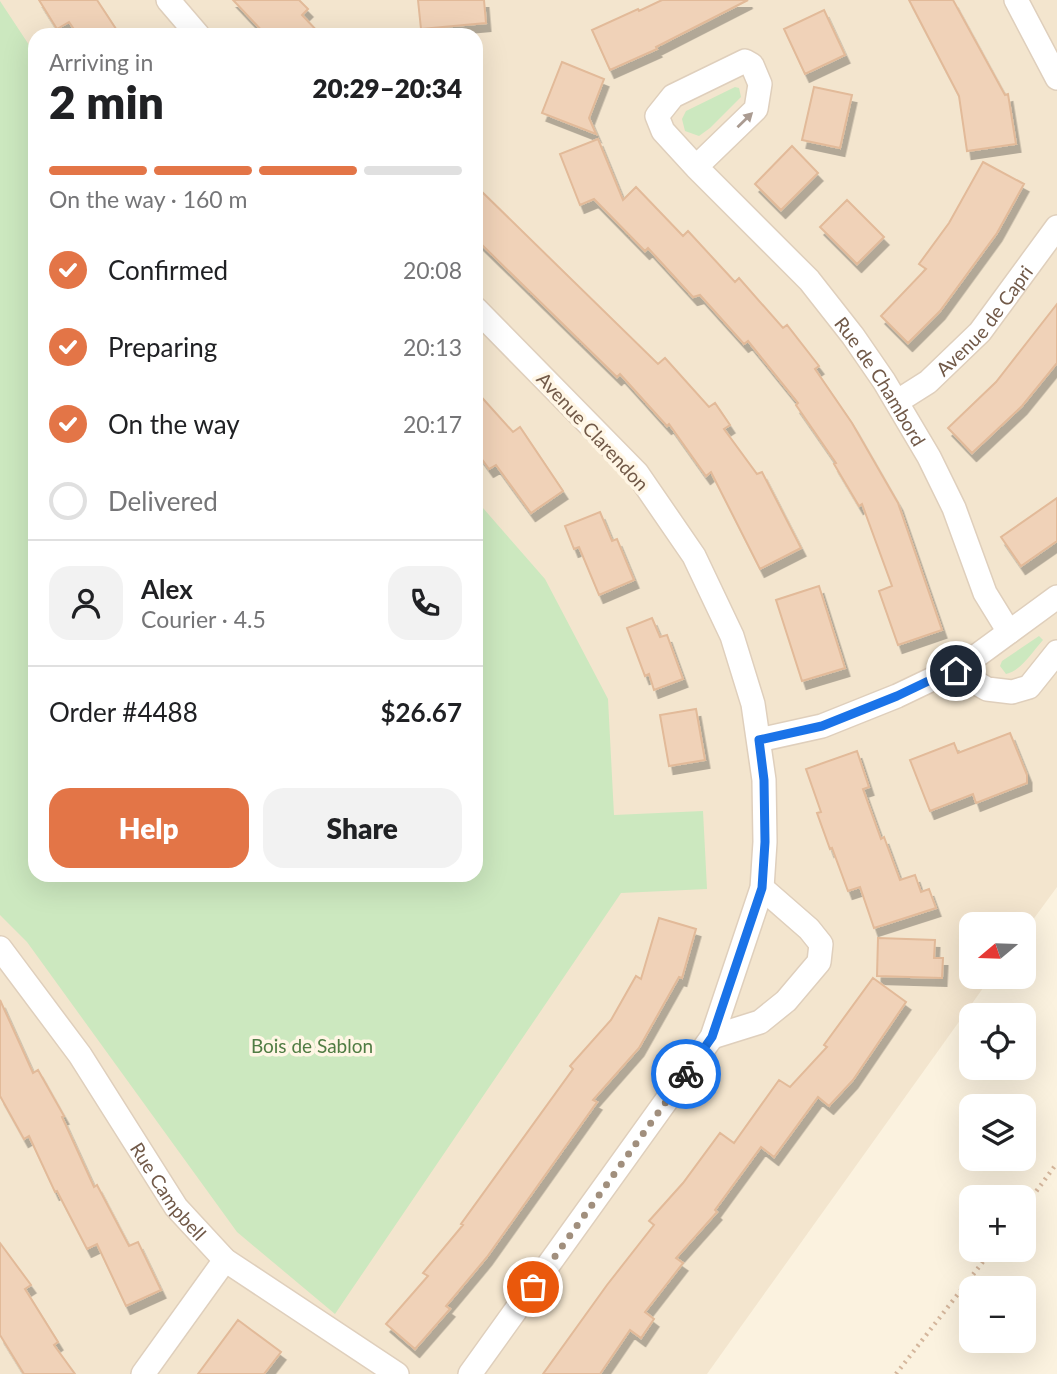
<!DOCTYPE html>
<html lang="en">
<head>
<meta charset="utf-8">
<style>
  :root { --surface:#fff; --page:#f2f2f2; --text:#202124; --muted:#757577; --line:#e0e0e0; --accent:#e37547 }
  body { margin:0; font-family:Lato,sans-serif; background:var(--page); color:var(--text); height:100vh; display:flex; flex-direction:column; font-size:26px; white-space:nowrap }
  * { box-sizing:border-box; margin:0 }
  p { font-size:23px; color:var(--muted) }
  .icon { flex:none; width:38px; height:38px; fill:none; stroke:currentColor; stroke-width:2; stroke-linecap:round; stroke-linejoin:round }
  .map { position:relative; flex:1; overflow:hidden }
  .panel { position:absolute; left:28px; top:28px; width:455px; height:854px; display:flex; flex-direction:column; background:var(--surface); border-radius:21px; box-shadow:0 7px 28px #0002 }
  .panel>* { flex:none }
  .needle { width:46px; rotate:251deg }
  .tools { position:absolute; left:959px; top:912px; display:grid; gap:14px }
  .tools a { display:grid; place-items:center; width:77px; height:77px; border-radius:14px; background:var(--surface); box-shadow:0 7px 28px #0002; font-size:35px }
  .pin { position:absolute; display:grid; place-items:center; width:60px; height:60px; color:#fff; margin:-30px; border:4px solid #fff; border-radius:50%; box-shadow:0 2px 7px #0007 }
  .courier { position:absolute; display:grid; place-items:center; width:70px; height:70px; margin:-35px; border:5px solid #1a73e8; border-radius:50%; background:#fff; color:#222; box-shadow:0 2px 9px #0007 }
  .summary em { font-style:normal; font-weight:800 }
  .summary div { display:flex; flex-direction:column-reverse }
  .summary { display:flex; align-items:center; justify-content:space-between; height:119px; padding:0 21px }
  h1 { font-size:46px; font-weight:800; line-height:52px }
  .bar { display:grid; grid-template-columns:repeat(4,1fr); gap:10px 7px; align-content:center; height:84px; padding:0 21px }
  .bar i { height:9px; border-radius:5px; background:var(--line) }
  .bar .on { background:var(--accent) }
  .bar p { grid-column:span 4 }
  .line { display:flex; align-items:center; gap:18px; padding:0 21px; border-top:2px solid var(--line) }
  .line div { flex:1 }
  .round { display:grid; place-items:center; flex:none; width:74px; height:74px; border-radius:21px; background:var(--page) }
  ol { padding:0 21px; list-style:none }
  li { display:flex; align-items:center; gap:21px; height:77px }
  li p { margin-inline-start:auto }
  li .icon { padding:7px; border-radius:50%; background:var(--accent); color:#fff; stroke-width:4 }
  li:last-child { color:var(--muted) }
  li i { width:38px; height:38px; border:4px solid var(--line); border-radius:50% }
  .action { display:flex; gap:14px; margin-top:auto; padding:14px 21px }
  .action a { flex:1; height:80px; border-radius:21px; background:var(--accent); color:#fff; font-size:28px; font-weight:800; line-height:80px; text-align:center }
  .action a+a { background:var(--page); color:var(--text) }
  .map>svg:first-child { display:block }
  .residential { fill:#f3e5ce; fill-rule:evenodd }
  .green { fill:#cce8bf }
  .building { fill:#f0d2b8; stroke:#e2ba99; stroke-width:2; filter:url(#shadow) }
  .lines { fill:none; stroke-linecap:round; stroke-linejoin:round }
  .street-casing { stroke:#dfcfbc; stroke-width:26 }
  .path { stroke:#d4b69c; stroke-width:4.5; stroke-dasharray:2 5; stroke-linecap:butt }
  .street { stroke:#fff; stroke-width:23 }
  .oneway { fill:#aa9b91 }
  .done { stroke:#a18f7d; stroke-width:7; stroke-dasharray:0 12.6 }
  .route { stroke:#1a73e8; stroke-width:9 }
  .labels { text-anchor:middle; dominant-baseline:central; stroke-width:7; stroke-linejoin:round; paint-order:stroke }
  .street-label { font-size:19px; fill:#715948; stroke:#fff6e5 }
  .park-label { font-size:19px; fill:#507c43; stroke:#fff6e5 }
</style>
</head>
<body>
<div class="map">
<svg width="1057" height="1374" viewBox="0 0 1057 1374">
  <defs>
    <filter id="shadow"><feDropShadow dx="4.5" dy="8" stdDeviation="0" flood-color="#0004"/></filter>
  </defs>
  <rect width="100%" height="100%" fill="#fbf2df"/>
  <!-- residential -->
  <path class="residential" d="M0,0h1057v887l-33,45v-8h-53v52l20,1 -284,397h-707zM35,35h441v840h-441z"/>
  <!-- green -->
  <path class="green" d="M0,1l35,53v821h441v-375l69,79 63,120 6,116 89,-4 4,78 -86,4 -286,421 -98,-82 -210,-290 -27,-27z
    M735,87l4,1 2,9 -31,31 -11,8 -14,-5 -3,-12 4,-8z
    M1039,636l4,4c-11,12 -21,30 -37,34l-6,-8 2,-5z"/>
  <!-- building -->
  <path class="building" d="M39,0h58l23,35h-42l-9,-13 -12,7z
    M233,0h66l9,9 -6,6 19,20h-55z
    M418,0h66l2,23 -65,6z
    M662,0h86l-92,47 1,2 -47,21 -18,-40 46,-21 1,2z
    M909,0h44l52,95 3,-1 8,50 -49,7 -8,-55z
    M824,10l21,45 -40,19 -21,-45z
    M562,62l42,17 -15,39 7,16 -54,-21z
    M814,87l38,8 -12,53 -38,-8z
    M598,139l25,61 13,-13 47,49 5,-5 47,51 4,-4 44,50 4,-3 32,41 -4,3 37,54 46,80 44,127 -44,15 -19,-54 13,-5 -30,-82 -3,2 -25,-42 2,-1 -40,-58 2,-2 -50,-62 -4,3 -44,-49 -7,2 -45,-49 -3,3 -51,-52 -14,6 -20,-51z
    M792,146l26,27 -37,37 -26,-26z
    M983,162l41,22 -27,49 -57,78 -32,32 -27,-27 45,-47 -7,-5 30,-41z
    M476,186l182,178 7,-6 44,49 6,-4 15,22 -6,4 33,45 5,-2 39,76 -41,21 -49,-97 -5,4 -37,-52 -2,2 -47,-52 -3,3 -141,-138z
    M847,200l37,37 -27,27 -37,-37z
    M1057,304v59l-35,43 -50,47 -24,-25 48,-46z
    M476,391l37,41 7,-5 43,64 -32,22 -35,-48 -7,4 -13,-18z
    M1057,498v43l-36,25 -20,-29z
    M600,512l12,29 5,-2 17,41 -35,15 -20,-48 -5,2 -9,-23z
    M819,586l26,82 -43,13 -26,-81z
    M652,618l8,19 7,-2 16,44 -29,11 -5,-16 -4,2 -18,-48z
    M696,709l9,51 -36,6 -9,-51z
    M1010,733l17,42v8l-51,20 -3,-9 -43,17 -20,-51 44,-17 4,10z
    M857,751l12,36 -6,2 18,50 3,-2 16,43 15,-5 6,17 8,-3 7,19 -62,20 -14,-41 -12,4 -16,-43 -2,1 -13,-36 4,-1 -15,-43z
    M659,918l37,11 -14,49 -3,-1 -40,71 -46,52 4,2 -110,155 -41,49 4,3 -35,40 -29,-25 42,-48 -5,-3 40,-48 -2,-1 112,-155 -3,-3 41,-46 25,-44 5,3z
    M878,938l57,2 -1,18h9l-1,20 -65,-2z
    M873,978l33,24 -53,78 -24,26 -11,-9 -44,60 -13,-10 -46,63 2,2 -41,46 7,5 -38,49 9,7 -13,19 -11,-8 -30,44h-57l64,-89 47,-60 -5,-4 34,-38 37,-50 14,10 45,-63 11,7 37,-40 -3,-2z
    M0,1000l33,73 5,-3 26,46 -2,1 32,70 3,-2 32,61 9,-4 23,48 -35,16 -29,-62 -10,5 -30,-58 -2,1 -26,-56 -5,3 -24,-43z
    M0,1243l31,42 -6,4 33,53 -4,3 21,29h-51l-24,-39z
    M238,1320l43,32 -17,22h-66z"/>
  <g class="lines">
    <defs>
      <g id="street">
        <path d="M168,0l30,35"/>
        <path d="M1016,0l41,78"/>
        <path id="s1" d="M696,167l60,-58 4,-25 -8,-19 -7,-4 -72,35 -16,20 6,15 33,36 113,113 44,56 31,45 45,76 25,51 31,85 24,39"/>
        <path id="s2" d="M898,401l30,-19 52,-50 77,-105"/>
        <path d="M956,671l31,18 25,3 17,-5 28,-35"/>
        <path d="M759,740l63,-14 75,-30 46,-22 13,-3 101,-74"/>
        <path id="s3" d="M0,948l80,107 96,152 49,53 172,114"/>
        <path d="M712,1037l48,-15 26,-21 33,-39 2,-18 -12,-15 -47,-41"/>
        <path d="M143,1374l82,-114"/>
        <path d="M470,1374l242,-337 50,-149 3,-46 -1,-62 -11,-76 -21,-68 -38,-80 -57,-83 -161,-164"/>
      </g>
    </defs>
    <!-- street casing -->
    <use href="#street" class="street-casing"/>
    <!-- path -->
    <path class="path" d="M1024,1208l33,-45
      M896,1374l96,-124"/>
    <!-- street -->
    <use href="#street" class="street"/>
  </g>
  <!-- one-way arrows -->
  <defs><path id="oneway-solid" d="M-6-.8H1V-3.2L6.5 0L1 3.2V.8H-6Z" transform="scale(1.75)"/></defs>
  <use class="oneway" href="#oneway-solid" transform="translate(745 120) rotate(-44)"/>
  <g class="lines">
    <!-- done -->
    <path class="done" d="M533,1287l153,-213"/>
    <!-- route -->
    <path class="route" d="M686,1074l26,-37 50,-149 3,-46 -1,-62 -5,-40 63,-14 75,-30 46,-22 13,-3"/>
  </g>
  <g class="labels">
    <!-- street labels -->
    <g class="street-label">
      <text stroke="none"><textPath href="#s2" startOffset="119">Avenue de Capri</textPath></text>
      <text stroke="none"><textPath href="#s1" startOffset="592">Rue de Chambord</textPath></text>
      <text transform="translate(593 431) rotate(47)">Avenue Clarendon</text>
      <text stroke="none"><textPath href="#s3" startOffset="296">Rue Campbell</textPath></text>
    </g>
    <!-- park labels -->
    <g class="park-label">
      <text x="312" y="1045">Bois de Sablon</text>
    </g>
  </g>
</svg>
<div class="tools">
<a><svg class="needle" viewBox="-14 -14 28 28"><path d="M0-13l5 13h-10z" fill="#e53935"/><path d="M0 13l5-13h-10z" fill="#757577"/></svg></a>
<a><svg class="icon" aria-label="locate" viewBox="0 0 24 24"><circle cx="12" cy="12" r="6"/><path d="M12 2v4M12 18v4M2 12h4M18 12h4"/></svg></a>
<a><svg class="icon" aria-label="layers" viewBox="0 0 24 24"><path d="M12 4l9 5-9 5-9-5zM3 14l9 5 9-5"/></svg></a>
<a>+</a>
<a>−</a>
</div>
<div class="pin" style="left:533px;top:1287px;background:#ea580c"><svg class="icon" aria-label="bag" viewBox="0 0 24 24"><path d="M5 8h14l-1 12H6zM9 8a3 3 0 0 1 6 0"/></svg></div>
<div class="pin" style="left:956px;top:671px;background:#1f2937"><svg class="icon" aria-label="home" viewBox="0 0 24 24"><path d="M3 11l9-7 9 7M6 9v11h12V9"/></svg></div>
<div class="courier" style="left:686px;top:1074px"><svg class="icon" aria-label="bike" viewBox="0 0 24 24"><circle cx="6" cy="16" r="4"/><circle cx="18" cy="16" r="4"/><path d="M6 16l4-8h5l3 8M10 8l3 8H6M13 5h3"/></svg></div>
<section class="panel">
<div class="summary"><div><h1>2 min</h1><p>Arriving in</p></div><em>20:29–20:34</em></div>
<div class="bar"><i class="on"></i><i class="on"></i><i class="on"></i><i></i><p>On the way · 160 m</p></div>
<ol>
<li><svg class="icon" aria-label="check" viewBox="0 0 24 24"><path d="M5 12l5 5 9-10"/></svg>Confirmed<p>20:08</p></li>
<li><svg class="icon" aria-label="check" viewBox="0 0 24 24"><path d="M5 12l5 5 9-10"/></svg>Preparing<p>20:13</p></li>
<li><svg class="icon" aria-label="check" viewBox="0 0 24 24"><path d="M5 12l5 5 9-10"/></svg>On the way<p>20:17</p></li>
<li><i></i>Delivered</li>
</ol>
<div class="line" style="height:126px"><a class="round"><svg class="icon" aria-label="person" viewBox="0 0 24 24"><circle cx="12" cy="8" r="4"/><path d="M4 21q1-7 8-7t8 7"/></svg></a><div><b>Alex</b><p>Courier · 4.5</p></div><a class="round"><svg class="icon" aria-label="phone" viewBox="0 0 24 24"><path d="M5 4h4l2 5-3 2q2 4 5 5l2-3 5 2v4C11 20 4 13 5 4z"/></svg></a></div>
<div class="line" style="height:91px"><div>Order #4488</div><b>$26.67</b></div>
<div class="action"><a>Help</a><a>Share</a></div>
</section>
</div>
</body>
</html>
